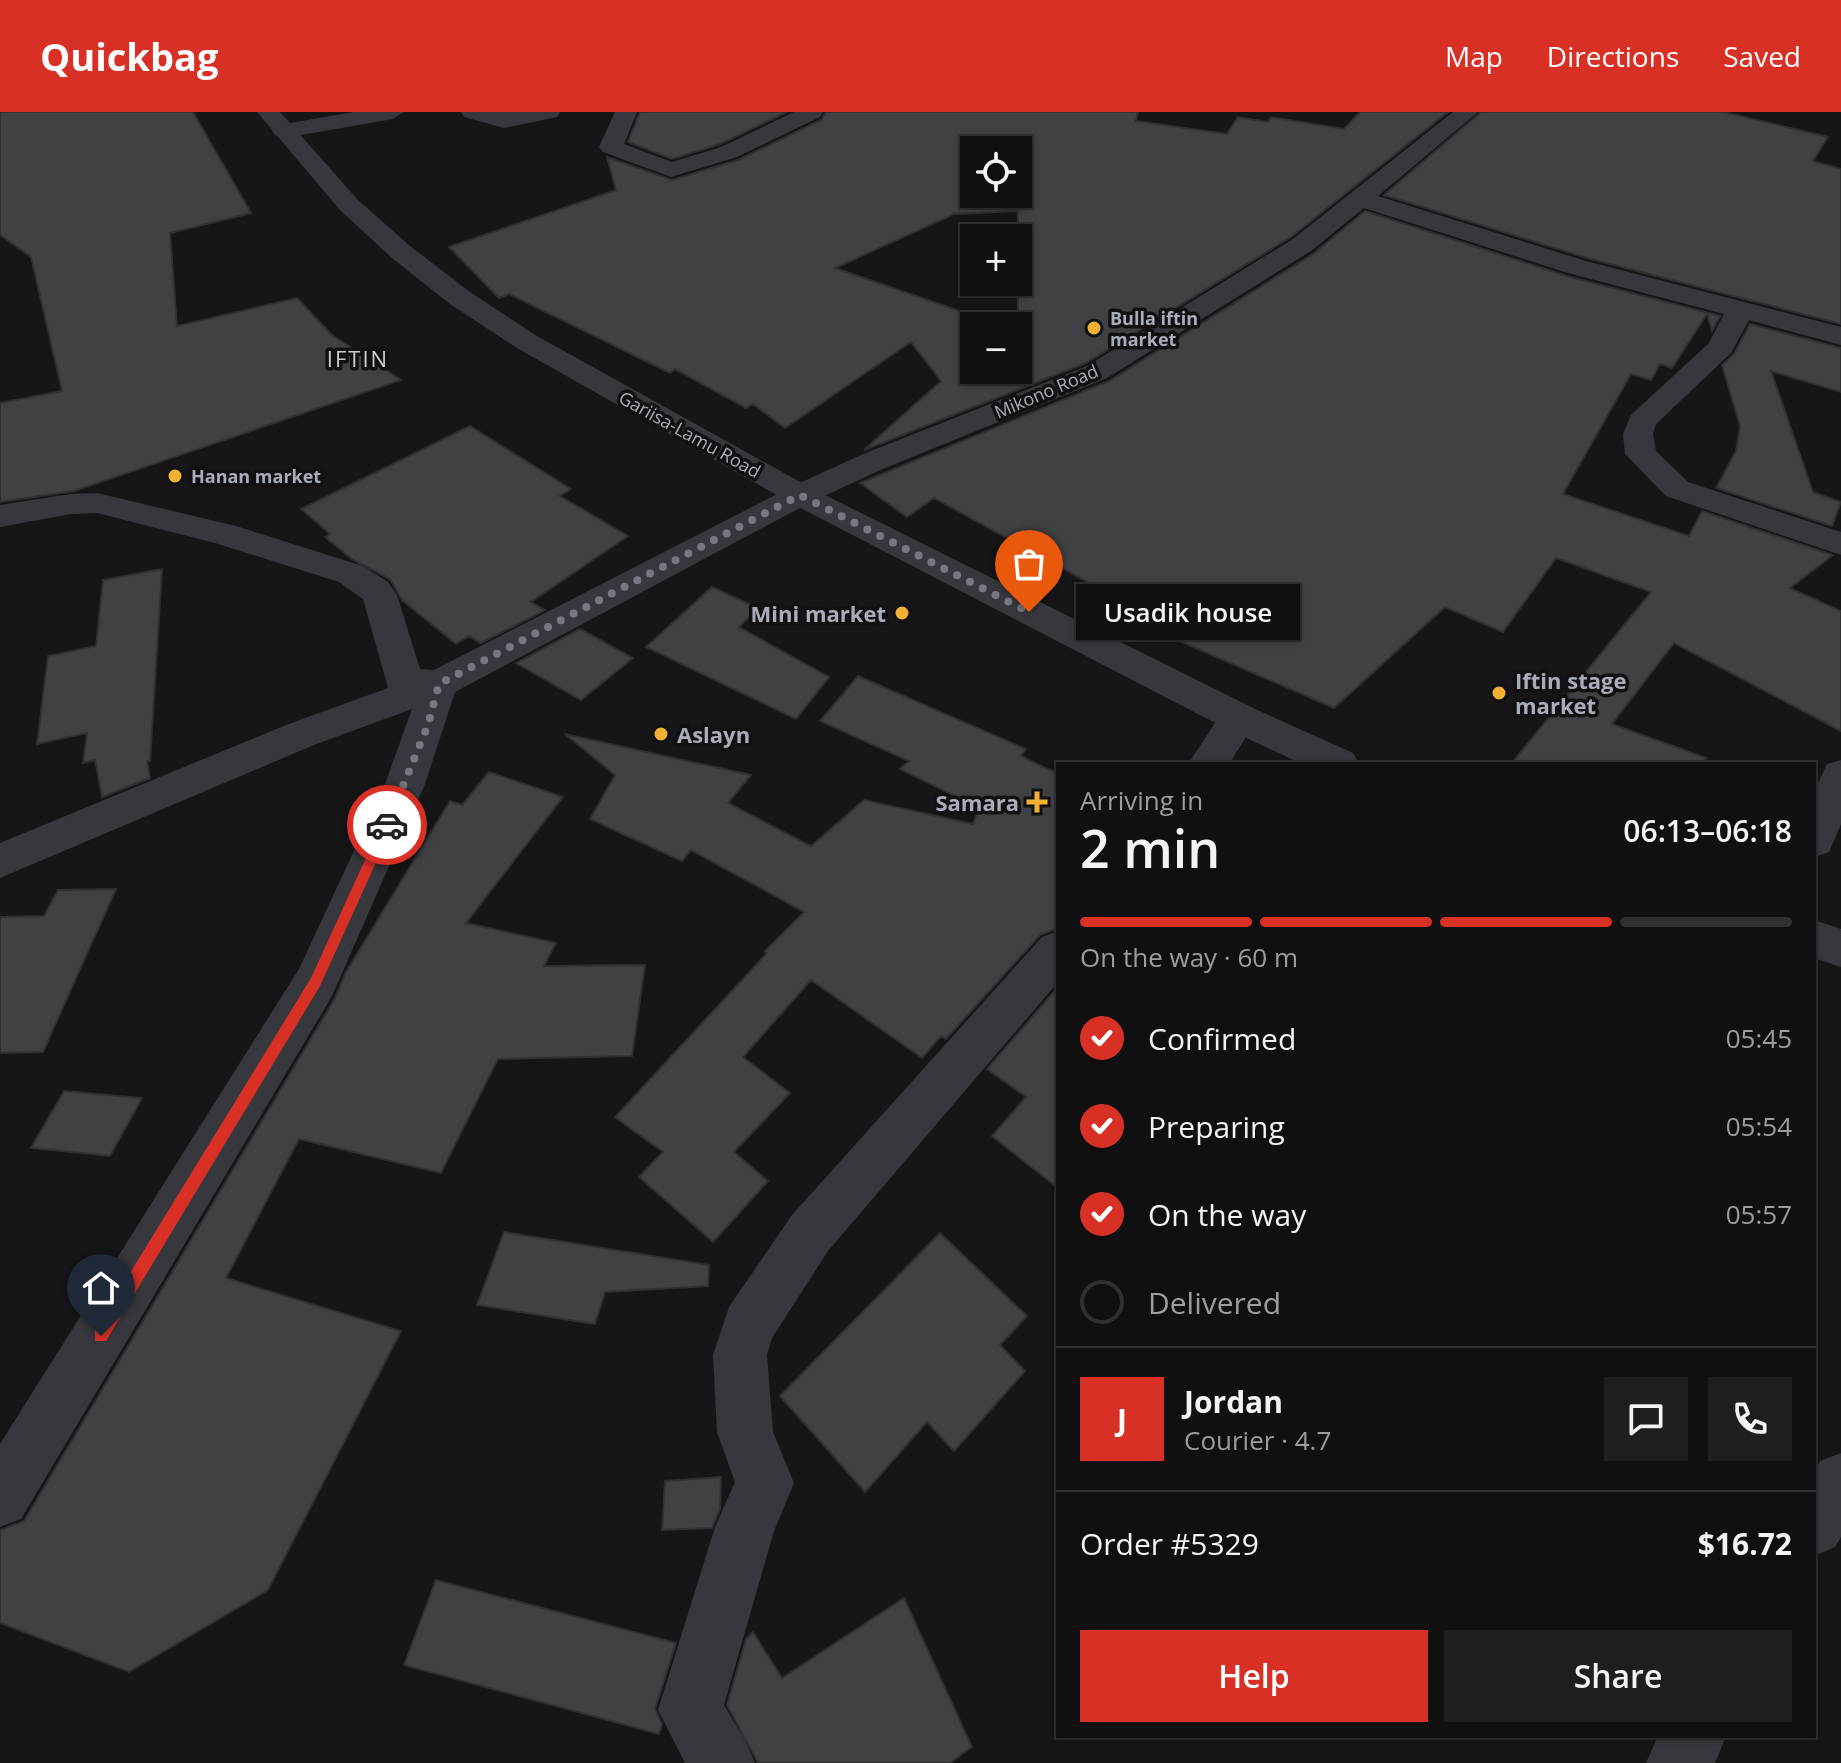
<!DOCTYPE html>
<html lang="en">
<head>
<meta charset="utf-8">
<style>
  :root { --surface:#101012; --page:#1e1e20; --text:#f1f3f6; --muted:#9c9d9f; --line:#303032; --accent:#d93025 }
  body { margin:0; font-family:"Open Sans",sans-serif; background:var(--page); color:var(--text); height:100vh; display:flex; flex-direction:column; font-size:30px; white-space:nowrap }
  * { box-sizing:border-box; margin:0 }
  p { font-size:26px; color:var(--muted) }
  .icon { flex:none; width:44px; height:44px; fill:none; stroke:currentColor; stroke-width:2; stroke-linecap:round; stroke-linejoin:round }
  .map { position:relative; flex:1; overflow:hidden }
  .side { position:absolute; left:1056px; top:650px; width:760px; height:976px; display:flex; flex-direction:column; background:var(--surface); border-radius:0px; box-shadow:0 2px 6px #0004,0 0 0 2px var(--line) }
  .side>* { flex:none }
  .fabs { position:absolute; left:960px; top:24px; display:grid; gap:16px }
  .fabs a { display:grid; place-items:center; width:72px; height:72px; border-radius:0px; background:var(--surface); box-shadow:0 2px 6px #0004,0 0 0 2px var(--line); font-size:40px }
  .pin { position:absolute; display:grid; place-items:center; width:68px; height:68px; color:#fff; margin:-82px -34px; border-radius:50% 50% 50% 0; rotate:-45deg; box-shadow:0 0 8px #0007 }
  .pin .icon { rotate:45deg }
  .courier { position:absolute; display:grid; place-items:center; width:80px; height:80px; margin:-40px; border:6px solid #d93025; border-radius:50%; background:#fff; color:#222; box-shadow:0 2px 10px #0007 }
  .bubble { position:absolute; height:56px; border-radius:0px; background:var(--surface); box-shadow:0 2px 6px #0004,0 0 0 2px var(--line); font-size:26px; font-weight:600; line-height:56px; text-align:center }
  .headline em { font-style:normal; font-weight:600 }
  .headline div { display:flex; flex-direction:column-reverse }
  .headline { display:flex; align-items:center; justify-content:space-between; height:136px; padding:0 24px }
  h1 { font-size:52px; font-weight:600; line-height:60px }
  .bar { display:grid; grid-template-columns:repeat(4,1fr); gap:12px 8px; align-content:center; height:96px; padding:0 24px }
  .bar i { height:10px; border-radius:6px; background:var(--line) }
  .bar .current { background:var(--accent) }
  .bar p { grid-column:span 4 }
  .line { display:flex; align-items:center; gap:20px; padding:0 24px; border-top:2px solid var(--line) }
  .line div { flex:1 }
  .round { display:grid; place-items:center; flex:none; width:84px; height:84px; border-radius:0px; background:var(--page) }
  ol { padding:0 24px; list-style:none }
  li { display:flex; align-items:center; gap:24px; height:88px }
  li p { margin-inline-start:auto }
  li .icon { padding:8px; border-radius:50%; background:var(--accent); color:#fff; stroke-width:4 }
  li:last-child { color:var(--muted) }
  li i { width:44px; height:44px; border:4px solid var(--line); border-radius:50% }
  .action { display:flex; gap:16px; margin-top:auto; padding:16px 24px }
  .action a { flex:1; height:92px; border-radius:0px; background:var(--accent); color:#fff; font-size:32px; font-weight:600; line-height:92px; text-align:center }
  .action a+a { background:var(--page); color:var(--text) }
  header { display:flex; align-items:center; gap:48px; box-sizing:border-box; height:112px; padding:0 40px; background:var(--accent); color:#fff }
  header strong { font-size:38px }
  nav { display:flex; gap:44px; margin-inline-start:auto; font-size:28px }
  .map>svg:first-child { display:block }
  .building { fill:#404145; stroke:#303034; stroke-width:2; fill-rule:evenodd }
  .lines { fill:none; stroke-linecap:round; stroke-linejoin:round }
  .minor { fill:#37383d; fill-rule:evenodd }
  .tertiary { fill:#37383d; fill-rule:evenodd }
  .route { fill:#d93025 }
  .done { stroke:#757880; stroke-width:8; stroke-dasharray:0 14.4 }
  .poi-dot { fill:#f2b134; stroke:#111113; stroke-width:3 }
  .labels { text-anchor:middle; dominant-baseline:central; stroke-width:7; stroke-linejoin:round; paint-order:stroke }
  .far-poi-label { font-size:18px; font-weight:bold; fill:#a8adb8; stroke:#111113; text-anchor:start }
  .far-street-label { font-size:18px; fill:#a8adb8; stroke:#111113 }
  .far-quarter-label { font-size:22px; letter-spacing:2px; fill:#c9ccd4; stroke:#111113 }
  .poi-label { font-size:22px; font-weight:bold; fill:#a8adb8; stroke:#111113; text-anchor:end }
</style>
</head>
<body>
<header>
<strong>Quickbag</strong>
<nav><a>Map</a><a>Directions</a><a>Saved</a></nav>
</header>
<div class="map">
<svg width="1841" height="1651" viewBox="0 0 1841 1651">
  <rect width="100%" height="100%" fill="#161618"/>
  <!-- building -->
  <path class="building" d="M0,0h193l58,101 -81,20 7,93 120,-28 35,37 69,45 -327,111 -74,11v-99l62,-12 -31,-134 -31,-22z
    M640,0h147l-67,32 -48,15 -44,-17z
    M826,0h312l-2,9 91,13 11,-17 30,5 3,-5 73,12 16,-17h88l-157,125 -205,126 -222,87 77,-69 -30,-39 -126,86 -32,-24 -7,4 -71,-39 -5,4 -161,-79 -10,4 -50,-51 167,-57 -9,-33 65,23 66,-20 83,-40zM974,38h44v44h-44zM1018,99v159h-44v-44h29l-168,-58 119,-54z
    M1481,0h243l104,25 -15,24 28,8v155l-254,-66 -203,-63z
    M1365,99l202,65 153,40 -8,15 -5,-17 -35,54 -12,-4 -9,16 -20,-6 -68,120 126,42 13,-25 131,44 -43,33 51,23v120l-167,-88 -62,81 94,34 -1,6h-194l140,-172 -95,-34 -53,74 -58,-25 -111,101 -152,-66 -84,-49 4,-3 -168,-92 -27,19 -47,-34 249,-102 204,-127z
    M1750,212l91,24v44l-70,-21 42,121 28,10 -9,24 -116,-38 20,-37 4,-25 -18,-61 12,-11z
    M470,314l101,63 -11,7 68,40 -97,66 14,8 -64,33 -12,-7 -13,8 -54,-44 -12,-21 -37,-19 -28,-23 5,-3 -29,-25z
    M162,457l-12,192h-3l3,17 -48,19 -7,-37 -12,3 4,-30 -50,11 11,-88 48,-10 7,-66z
    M712,475l46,21 -19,19 90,50 -33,42 -150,-72z
    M580,517l53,29 -52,42 -65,-37z
    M858,564l168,73 -5,7 37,18v154l-18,7 -94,104 -5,-3 -19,22 -111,-78 -68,77 47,36 -56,59 34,29 -55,61 -74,-65 24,-25 -48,-35 152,-164 -2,-2 39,-39 -113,-62 -9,11 -92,-42 25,-44 -50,-41 186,41 -23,28 83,43 53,-46 109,24 6,-16 -79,-39 9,-8 -89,-40z
    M489,660l74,25 -97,126 90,20 -12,23 101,-1 -13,91 -134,3 -57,114 -142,-34 -73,139 175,53 -133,259 -139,82 -129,-49v-93l24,-9 311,-523 11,-26 104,-171 12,4z
    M116,777l-73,163 -43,1v-136l44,-1 14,-26z
    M1058,875v201l-66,-52 34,-39 -39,-28z
    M64,979l78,7 -32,58 -79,-8z
    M504,1120l205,33 -1,21 -103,6 -10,32 -118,-19z
    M940,1121l87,83 -27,29 25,26 -71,80 -27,-29 -62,70 -85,-96z
    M721,1365l-1,32 -8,19 -50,2 3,-49z
    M436,1468l240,63 -21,66 7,15 -3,10 -255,-69z
    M904,1486l68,149 -22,16h-192l-31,-58 19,-66 7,-7 29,46z"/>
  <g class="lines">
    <!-- minor -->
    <path class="minor" d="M354,0h50l-11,7 -109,19 -8,-2 -4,-5 4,-5 8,-2z
      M461,0h99l-3,5 -53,11 -40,-11z
      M615,0h22l-13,32 48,18 49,-15 73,-35h29l-3,5 -83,40 -66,20 -68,-25 -4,-5z
      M1453,0h25l-100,84 208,65 255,66v18l-92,-25 -18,33 -75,71 -3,10 3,17 32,31 153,50v23l-175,-59 -41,-42 -2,-20 8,-19 78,-72 15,-29 -156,-41 -204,-65 -53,43 -204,127 -222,90 -74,34 -356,190 -30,92 -93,212 -311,523 -21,8v-83l299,-475 86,-185 27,-75 -98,36 -314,133v-35l286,-118 102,-37 -25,-89 -24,-17 -124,-39 -118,-30 -26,1 -71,13v-22l71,-11 26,-1 139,33 127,40 25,16 9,13 23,74 14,1 355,-182 74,-34 224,-88 206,-127z
      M1239,592l14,4 5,10 -29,46h-41l37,-56z
      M1841,648v64l-12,28 -15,5v-65l13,-28z
      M1058,819v51l-230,269 -56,87 -5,17 6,77 21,51 -20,48 -50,174 21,35 10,23h-70l-27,-53 57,-183 20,-45 -18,-50 -4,-77 16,-48 63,-92 250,-278z
      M1841,1341v84l-6,10 -21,9v-84l6,-11z
      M1658,1624h68l-11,27h-69z"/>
    <!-- tertiary -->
    <path class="tertiary" d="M257,0h23l78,88 52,46 60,46 67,44 274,152 442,220 100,45 6,11h-57l-77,-36 -436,-226 -272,-154 -67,-44 -58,-46 -52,-48z
      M1814,808l27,9v38l-27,-9z"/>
  </g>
  <!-- route -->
  <path class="route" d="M387,708l6,5 -73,161 -214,355h-11v-11l216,-352 70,-153z"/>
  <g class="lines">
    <!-- done -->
    <path class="done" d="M387,713l41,-100 11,-41 361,-189 229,117"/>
  </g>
  <!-- markers -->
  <g class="poi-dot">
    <circle cx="1094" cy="216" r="8"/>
    <circle cx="175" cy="364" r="8"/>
    <circle cx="902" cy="501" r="8"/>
    <circle cx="1499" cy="581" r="8"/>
    <circle cx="661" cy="622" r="8"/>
    <path d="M1033 678h8v8h8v8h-8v8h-8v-8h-8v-8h8z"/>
  </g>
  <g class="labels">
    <!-- far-poi labels -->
    <g class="far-poi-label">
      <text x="1110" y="206">Bulla iftin<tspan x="1110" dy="21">market</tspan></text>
      <text x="191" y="364">Hanan market</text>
    </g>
    <!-- far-street labels -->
    <g class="far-street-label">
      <text transform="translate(1046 279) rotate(-23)">Mikono Road</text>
      <text transform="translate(690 322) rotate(29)">Gariisa-Lamu Road</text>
    </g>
    <!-- far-quarter labels -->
    <g class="far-quarter-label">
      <text x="358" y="246">IFTIN</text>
    </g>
    <!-- poi labels -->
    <g class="poi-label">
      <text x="886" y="501">Mini market</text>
      <text x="1515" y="568" text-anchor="start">Iftin stage<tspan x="1515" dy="25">market</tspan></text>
      <text x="677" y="622" text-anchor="start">Aslayn</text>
      <text x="1019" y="690">Samara</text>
    </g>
  </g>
</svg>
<div class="fabs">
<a><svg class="icon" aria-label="locate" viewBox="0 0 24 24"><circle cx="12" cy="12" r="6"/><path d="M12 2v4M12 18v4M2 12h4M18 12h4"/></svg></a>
<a>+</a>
<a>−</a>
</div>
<div class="pin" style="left:1029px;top:500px;background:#ea580c"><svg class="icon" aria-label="bag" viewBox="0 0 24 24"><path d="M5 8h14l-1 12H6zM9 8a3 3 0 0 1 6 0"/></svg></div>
<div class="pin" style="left:101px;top:1224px;background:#1f2937"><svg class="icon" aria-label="home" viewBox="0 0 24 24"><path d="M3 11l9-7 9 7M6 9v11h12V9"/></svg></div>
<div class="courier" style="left:387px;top:713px"><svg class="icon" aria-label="car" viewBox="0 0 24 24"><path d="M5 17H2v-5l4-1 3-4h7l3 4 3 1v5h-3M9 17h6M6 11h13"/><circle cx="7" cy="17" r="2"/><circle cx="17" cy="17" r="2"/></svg></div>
<div class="bubble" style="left:1076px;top:472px;width:224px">Usadik house</div>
<section class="side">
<div class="headline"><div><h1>2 min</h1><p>Arriving in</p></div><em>06:13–06:18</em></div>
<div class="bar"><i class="current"></i><i class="current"></i><i class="current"></i><i></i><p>On the way · 60 m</p></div>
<ol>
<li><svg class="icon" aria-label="check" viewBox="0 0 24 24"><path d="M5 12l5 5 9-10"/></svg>Confirmed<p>05:45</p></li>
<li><svg class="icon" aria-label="check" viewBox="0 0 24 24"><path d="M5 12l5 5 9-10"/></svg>Preparing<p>05:54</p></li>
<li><svg class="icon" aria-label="check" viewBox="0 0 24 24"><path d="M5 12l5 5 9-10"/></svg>On the way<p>05:57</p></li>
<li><i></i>Delivered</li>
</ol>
<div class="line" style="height:144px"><b class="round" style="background:var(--accent);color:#fff">J</b><div><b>Jordan</b><p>Courier · 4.7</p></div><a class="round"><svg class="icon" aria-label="chat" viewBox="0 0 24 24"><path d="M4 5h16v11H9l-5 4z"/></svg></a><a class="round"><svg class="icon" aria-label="phone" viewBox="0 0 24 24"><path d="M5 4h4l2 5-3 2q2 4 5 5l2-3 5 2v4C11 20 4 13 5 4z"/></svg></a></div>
<div class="line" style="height:104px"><div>Order #5329</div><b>$16.72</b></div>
<div class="action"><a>Help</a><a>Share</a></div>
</section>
</div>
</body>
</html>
